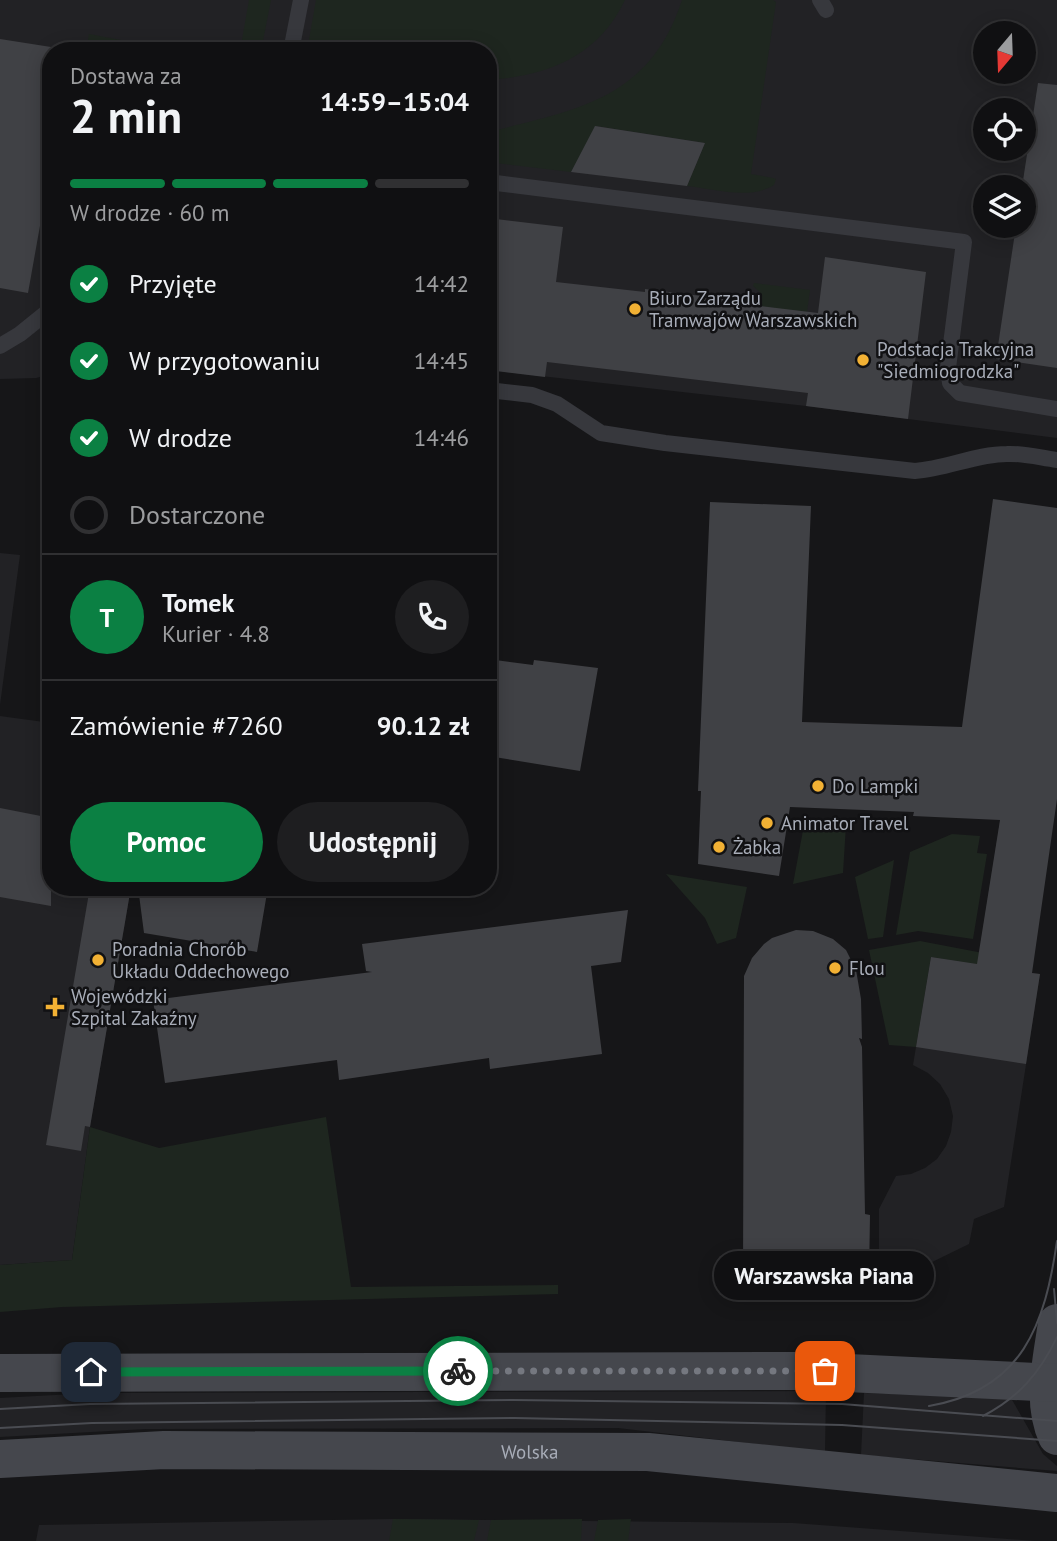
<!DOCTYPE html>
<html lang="pl">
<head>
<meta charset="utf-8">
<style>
  :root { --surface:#101012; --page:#1e1e20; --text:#f1f3f6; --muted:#9c9d9f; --line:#303032; --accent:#0b8043 }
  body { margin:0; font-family:"PT Sans",sans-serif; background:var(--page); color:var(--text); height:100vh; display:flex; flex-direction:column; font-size:26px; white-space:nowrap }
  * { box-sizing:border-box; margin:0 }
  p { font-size:23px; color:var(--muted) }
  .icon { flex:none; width:38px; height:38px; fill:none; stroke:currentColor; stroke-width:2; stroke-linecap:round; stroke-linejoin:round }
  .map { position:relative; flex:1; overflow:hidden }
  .sheet { position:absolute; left:42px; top:42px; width:455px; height:854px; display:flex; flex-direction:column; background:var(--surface); border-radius:28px; box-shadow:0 4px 18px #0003,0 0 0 2px var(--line) }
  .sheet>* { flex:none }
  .needle { width:46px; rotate:199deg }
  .tools { position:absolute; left:973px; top:21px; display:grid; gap:14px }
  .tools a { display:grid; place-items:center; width:63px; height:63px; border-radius:50%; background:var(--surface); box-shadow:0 4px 18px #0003,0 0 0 2px var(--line); font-size:35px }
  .pin { position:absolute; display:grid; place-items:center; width:60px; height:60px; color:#fff; margin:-30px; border-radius:14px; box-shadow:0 4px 10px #0006 }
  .courier { position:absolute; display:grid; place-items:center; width:70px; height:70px; margin:-35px; border:5px solid #0b8043; border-radius:50%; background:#fff; color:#222; box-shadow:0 2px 9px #0007 }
  .bubble { position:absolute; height:49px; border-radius:24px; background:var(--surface); box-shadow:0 4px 18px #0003,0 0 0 2px var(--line); font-size:23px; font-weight:600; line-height:49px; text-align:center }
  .head em { font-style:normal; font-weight:600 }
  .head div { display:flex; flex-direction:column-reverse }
  .head { display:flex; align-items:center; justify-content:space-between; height:119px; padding:0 28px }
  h1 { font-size:46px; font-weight:600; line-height:52px }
  .bar { display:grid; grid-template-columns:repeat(4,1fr); gap:10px 7px; align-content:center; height:84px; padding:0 28px }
  .bar i { height:9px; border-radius:5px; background:var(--line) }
  .bar .active { background:var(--accent) }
  .bar p { grid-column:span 4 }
  .line { display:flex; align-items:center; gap:18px; padding:0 28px; border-top:2px solid var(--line) }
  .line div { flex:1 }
  .round { display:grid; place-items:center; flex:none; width:74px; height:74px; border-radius:37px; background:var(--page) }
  ol { padding:0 28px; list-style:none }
  li { display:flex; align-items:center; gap:21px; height:77px }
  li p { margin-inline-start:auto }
  li .icon { padding:7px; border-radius:50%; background:var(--accent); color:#fff; stroke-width:4 }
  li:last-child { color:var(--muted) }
  li i { width:38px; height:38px; border:4px solid var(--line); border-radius:50% }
  .cta { display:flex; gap:14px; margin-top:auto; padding:14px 28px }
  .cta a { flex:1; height:80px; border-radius:42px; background:var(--accent); color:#fff; font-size:28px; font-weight:600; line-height:80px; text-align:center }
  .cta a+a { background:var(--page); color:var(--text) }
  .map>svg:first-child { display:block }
  .built { fill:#222225; fill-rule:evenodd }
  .green { fill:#1e261f }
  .building { fill:#404145 }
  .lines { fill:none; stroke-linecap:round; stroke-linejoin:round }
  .lane { stroke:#37383d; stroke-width:16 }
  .secondary { stroke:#45474d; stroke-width:38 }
  .tram { stroke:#4a4c52; stroke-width:2 }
  .done { stroke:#757880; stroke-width:7; stroke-dasharray:0 12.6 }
  .route { stroke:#0b8043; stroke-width:9 }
  .poi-dot { fill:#f2b134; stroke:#111113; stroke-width:2.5 }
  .labels { text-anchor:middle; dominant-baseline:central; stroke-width:5; stroke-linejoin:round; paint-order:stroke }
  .poi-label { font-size:19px; fill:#a8adb8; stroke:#111113; text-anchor:start }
  .street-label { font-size:19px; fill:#a8adb8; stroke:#111113 }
</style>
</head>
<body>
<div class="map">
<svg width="1057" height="1541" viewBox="0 0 1057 1541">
  <rect width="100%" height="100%" fill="#161618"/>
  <!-- built -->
  <path class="built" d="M0,0h1057v438l-251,-32 -318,-36v-319h-437v323l-15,4 -36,1zM985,33h39v39h-39zM985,110h39v39h-39zM985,187h39v39h-39z
    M0,553l20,2 -20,150z
    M0,716l51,7v164h80l-41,240 -18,133 -72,5z
    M1011,752l19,221 10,1 -36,233 -30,12 -5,25 -90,44v-79l17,-33 15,-2 14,-6 12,-9 9,-13 5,-14 2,-16 -4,-17 -9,-15 -12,-11 -15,-8 18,-108 50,7v-23z
    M826,1391l-1,61 -207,-24 -472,1 -146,8v-39l92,-5z
    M864,1393l147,5 32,56 14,12v5l-196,-16z
    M393,1519l400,4 242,18h-999l3,-16z"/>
  <!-- green -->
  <path class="green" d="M249,0h22l-10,51h-21z
    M316,0h309c-27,57 -78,76 -137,80v-29h-181z
    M682,0h91l3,2 -25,172 22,4 3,1 -2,6c-24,15 -60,4 -87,1l18,-43 -109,-17 -25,46 -83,-10v-30c89,-22 162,-33 194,-132z
    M89,34l91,17h-94z
    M754,283l56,7 -3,22 -50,-6 3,-14 -7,-6z
    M804,825h42l-3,48 -50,11z
    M952,834l28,2 -3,17 10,1 -14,85 -55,-8 -22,4 14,-83z
    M894,860l-11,77 -15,2 -13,-62z
    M666,874l81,13 -11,51 -19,6 -12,-26z
    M920,941l63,12 -2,12 -50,-8 -15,90 -27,-2 -20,-95z
    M326,1117l25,170 207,-2v9l-496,13 -62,5v-47l72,-5 18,-133 69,21z
    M393,1519l86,1 -5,21h-85z
    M582,1519l-1,22h-94l4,-21z
    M631,1519l-3,22h-34l4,-21z"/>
  <!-- building -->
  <path class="building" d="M0,39l51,8v117l-23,129 -28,-5z
    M1038,83l19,2v283l-61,-9 20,-133h8v-39h-2z
    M595,126l110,17 -18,43 -116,-14z
    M488,218l75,9 -7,55 89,10v-3l81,10v3l92,11 7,-56 101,15 -18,147 -102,-13 2,-13 -261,-31 -2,15 -57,-7z
    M993,499l64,9v291l-25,174 8,1 -14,90 -110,-17 15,-90 46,7 23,-144 -87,-4 1,-4 -124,-5 -11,69 -81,-12 3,-73h-3l12,-289 101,4 -9,216 160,5z
    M488,659l45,6 1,-5 64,8 -18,103 -92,-15z
    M0,808l51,10v88l-51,-9z
    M90,887h41l-41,240 -5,-1 -4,25 -35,-6z
    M138,887h130l-11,65 -113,-19z
    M628,910l-7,52 -30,4 11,88 -112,15 -1,-11 -150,22 -2,-20 -172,23 -12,-83 219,-28 -6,-1 -4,-27z
    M796,930l17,1 20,8 13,11 10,20 5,29 1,40 -3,-1 3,9 3,167 5,1 -1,61h-126l1,-300 8,-18 12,-14 8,-6z"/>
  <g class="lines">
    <!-- lane -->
    <path class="lane" d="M820,0l6,10
      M291,51l10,-51
      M488,182l476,60 -16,126 2,15 10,10 97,16
      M0,346l20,-12 31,-25
      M488,390l44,5 25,9 44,29 64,10 250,28c31,-2 61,-17 92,-17 16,-1 34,4 50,6"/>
    <!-- secondary -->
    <g class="secondary">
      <path d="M1057,1323c-5,37 -16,78 0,113"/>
      <path d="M0,1373l806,-2 251,12"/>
      <path id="s1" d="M0,1459l164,-9 484,2 409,41"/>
    </g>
    <!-- tram -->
    <path class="tram" d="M1054,1289l3,34
      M929,1406c94,-16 116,-82 128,-165
      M0,1409l90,-5 424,-4 328,4 215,17
      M983,1416c35,-18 57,-43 74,-79
      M0,1428l92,-5 423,-5 327,7 215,16"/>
  </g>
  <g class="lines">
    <!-- done -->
    <path class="done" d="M458,1371h367"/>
    <!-- route -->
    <path class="route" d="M91,1372l367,-1"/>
  </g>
  <!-- markers -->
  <g class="poi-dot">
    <circle cx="635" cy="309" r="7"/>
    <circle cx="863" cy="360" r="7"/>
    <circle cx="818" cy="786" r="7"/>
    <circle cx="767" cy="823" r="7"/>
    <circle cx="719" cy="847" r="7"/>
    <circle cx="98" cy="960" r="7"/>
    <circle cx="835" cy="968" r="7"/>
    <path d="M51.5 996.5h7v7h7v7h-7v7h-7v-7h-7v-7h7z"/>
  </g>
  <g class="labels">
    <!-- poi labels -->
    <g class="poi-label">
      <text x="649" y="298">Biuro Zarządu<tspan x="649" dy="22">Tramwajów Warszawskich</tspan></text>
      <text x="877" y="349">Podstacja Trakcyjna<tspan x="877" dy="22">"Siedmiogrodzka"</tspan></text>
      <text x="832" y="786">Do Lampki</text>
      <text x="781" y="823">Animator Travel</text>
      <text x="733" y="847">Żabka</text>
      <text x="112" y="949">Poradnia Chorób<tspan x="112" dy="22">Układu Oddechowego</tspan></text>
      <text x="849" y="968">Flou</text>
      <text x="71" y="996">Wojewódzki<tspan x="71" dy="22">Szpital Zakaźny</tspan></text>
    </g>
    <!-- street labels -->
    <g class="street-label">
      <text stroke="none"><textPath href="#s1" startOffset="530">Wolska</textPath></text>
    </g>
  </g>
</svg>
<div class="tools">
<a><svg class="needle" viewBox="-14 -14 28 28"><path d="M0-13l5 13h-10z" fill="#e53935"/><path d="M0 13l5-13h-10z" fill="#9c9d9f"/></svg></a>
<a><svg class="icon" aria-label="locate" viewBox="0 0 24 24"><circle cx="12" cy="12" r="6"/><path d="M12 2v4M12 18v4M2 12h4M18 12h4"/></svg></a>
<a><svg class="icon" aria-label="layers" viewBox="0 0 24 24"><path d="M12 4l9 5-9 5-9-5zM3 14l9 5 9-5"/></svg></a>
</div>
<div class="pin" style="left:825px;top:1371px;background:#ea580c"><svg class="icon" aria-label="bag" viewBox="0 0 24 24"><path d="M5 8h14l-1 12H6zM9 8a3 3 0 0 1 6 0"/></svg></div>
<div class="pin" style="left:91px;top:1372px;background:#1f2937"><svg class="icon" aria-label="home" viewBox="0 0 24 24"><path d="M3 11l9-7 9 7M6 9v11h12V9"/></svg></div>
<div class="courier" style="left:458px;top:1371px"><svg class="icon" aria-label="bike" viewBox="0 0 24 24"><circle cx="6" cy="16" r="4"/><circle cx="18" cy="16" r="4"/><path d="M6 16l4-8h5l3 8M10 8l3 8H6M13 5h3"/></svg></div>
<div class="bubble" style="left:714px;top:1251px;width:220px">Warszawska Piana</div>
<section class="sheet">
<div class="head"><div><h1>2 min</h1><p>Dostawa za</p></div><em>14:59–15:04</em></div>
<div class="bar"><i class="active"></i><i class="active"></i><i class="active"></i><i></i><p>W drodze · 60 m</p></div>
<ol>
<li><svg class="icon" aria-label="check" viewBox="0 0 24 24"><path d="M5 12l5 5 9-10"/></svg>Przyjęte<p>14:42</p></li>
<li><svg class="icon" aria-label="check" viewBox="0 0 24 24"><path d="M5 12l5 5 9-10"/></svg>W przygotowaniu<p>14:45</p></li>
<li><svg class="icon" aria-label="check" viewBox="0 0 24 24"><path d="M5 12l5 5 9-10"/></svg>W drodze<p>14:46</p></li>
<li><i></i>Dostarczone</li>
</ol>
<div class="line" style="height:126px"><b class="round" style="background:var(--accent);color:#fff">T</b><div><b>Tomek</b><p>Kurier · 4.8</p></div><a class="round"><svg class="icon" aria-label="phone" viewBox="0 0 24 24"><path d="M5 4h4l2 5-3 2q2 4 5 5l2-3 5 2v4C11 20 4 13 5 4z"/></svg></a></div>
<div class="line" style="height:91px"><div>Zamówienie #7260</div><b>90.12 zł</b></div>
<div class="cta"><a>Pomoc</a><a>Udostępnij</a></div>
</section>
</div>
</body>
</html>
